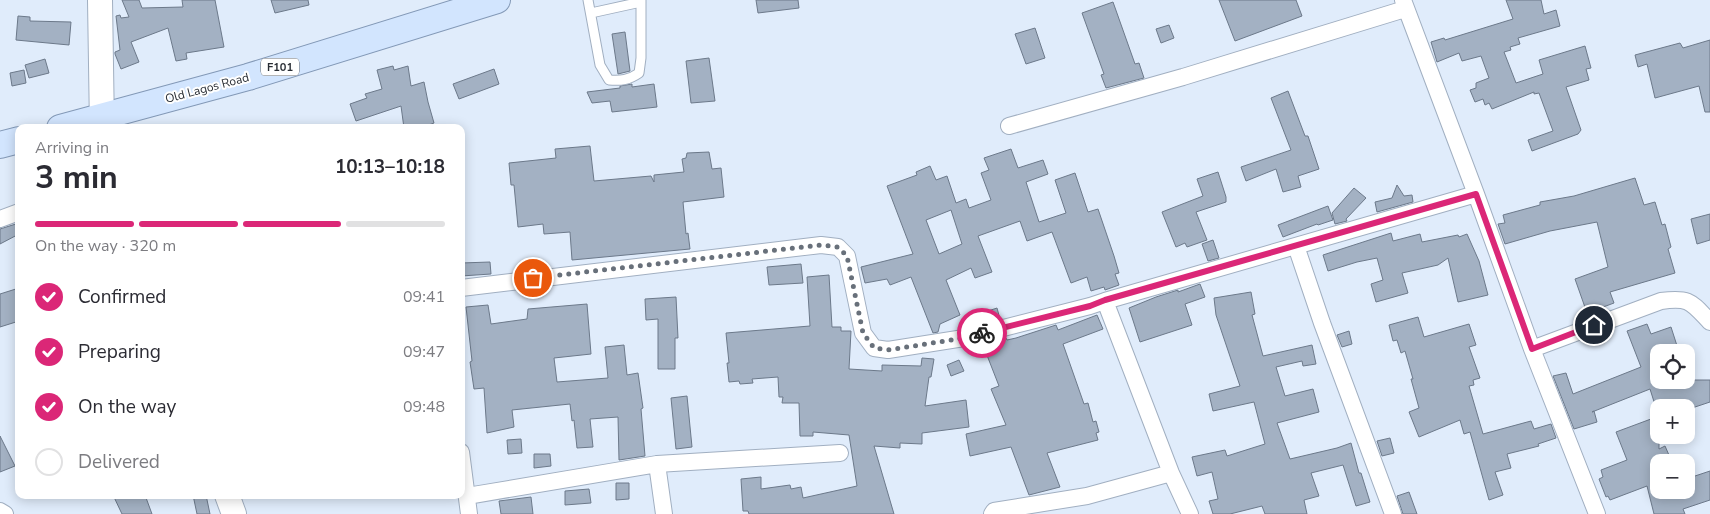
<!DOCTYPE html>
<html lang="en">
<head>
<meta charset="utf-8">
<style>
  :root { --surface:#fff; --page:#f2f2f3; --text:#2b2b33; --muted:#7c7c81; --line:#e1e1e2; --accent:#db2777 }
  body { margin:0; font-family:"Nunito Sans",sans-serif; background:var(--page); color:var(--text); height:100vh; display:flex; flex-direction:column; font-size:19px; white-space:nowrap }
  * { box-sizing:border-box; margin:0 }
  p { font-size:16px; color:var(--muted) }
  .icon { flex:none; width:28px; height:28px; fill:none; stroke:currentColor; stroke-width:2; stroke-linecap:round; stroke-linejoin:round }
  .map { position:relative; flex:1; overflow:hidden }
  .drawer { position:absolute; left:15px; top:124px; width:450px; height:375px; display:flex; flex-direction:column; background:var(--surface); border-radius:10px; box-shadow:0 2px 12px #0003 }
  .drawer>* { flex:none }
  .tools { position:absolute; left:1650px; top:344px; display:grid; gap:10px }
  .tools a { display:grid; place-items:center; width:45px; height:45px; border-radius:10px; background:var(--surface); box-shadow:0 2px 12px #0003; font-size:25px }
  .pin { position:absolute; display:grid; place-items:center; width:42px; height:42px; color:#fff; margin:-21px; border:2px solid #fff; border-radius:50%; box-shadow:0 1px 5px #0007 }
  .courier { position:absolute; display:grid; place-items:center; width:50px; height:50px; margin:-25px; border:4px solid #db2777; border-radius:50%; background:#fff; color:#222; box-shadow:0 1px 6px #0007 }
  .summary em { font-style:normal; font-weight:700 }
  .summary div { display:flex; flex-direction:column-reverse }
  .summary { display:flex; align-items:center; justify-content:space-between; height:85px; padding:0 20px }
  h1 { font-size:32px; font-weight:700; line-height:38px }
  .bar { display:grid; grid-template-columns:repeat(4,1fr); gap:8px 5px; align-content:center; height:60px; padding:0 20px }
  .bar i { height:6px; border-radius:4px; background:var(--line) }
  .bar .current { background:var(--accent) }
  .bar p { grid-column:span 4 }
  ol { padding:0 20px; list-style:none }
  li { display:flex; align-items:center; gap:15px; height:55px }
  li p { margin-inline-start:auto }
  li .icon { padding:5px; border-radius:50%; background:var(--accent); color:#fff; stroke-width:4 }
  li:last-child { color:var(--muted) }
  li i { width:28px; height:28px; border:2px solid var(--line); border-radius:50% }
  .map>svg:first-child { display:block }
  .building { fill:#a3b1c3; stroke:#6c798a; fill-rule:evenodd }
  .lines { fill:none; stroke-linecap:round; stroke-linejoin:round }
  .lane-casing { stroke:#a1afc1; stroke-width:11 }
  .street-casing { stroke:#a1afc1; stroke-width:18 }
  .secondary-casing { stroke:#a1afc1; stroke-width:26 }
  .primary-casing { stroke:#8399b7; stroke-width:28 }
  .lane { stroke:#fff; stroke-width:9 }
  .street { stroke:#fff; stroke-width:16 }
  .secondary { stroke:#fff; stroke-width:24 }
  .primary { stroke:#d2e5fe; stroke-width:26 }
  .done { stroke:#68707a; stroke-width:5; stroke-dasharray:0 9 }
  .route { stroke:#db2777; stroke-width:6 }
  .labels { text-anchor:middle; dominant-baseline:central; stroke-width:4; stroke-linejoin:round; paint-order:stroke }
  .shield { fill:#fff; stroke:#686c71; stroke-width:1 }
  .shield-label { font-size:11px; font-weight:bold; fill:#282d34 }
  .street-label { font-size:12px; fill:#282d34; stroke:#fff }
</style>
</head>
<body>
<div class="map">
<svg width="1710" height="514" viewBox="0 0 1710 514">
  <rect width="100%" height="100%" fill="#e0ecfb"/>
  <!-- building -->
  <path class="building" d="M122,0h17l3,8 41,-1 -1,-7h33l9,47 -38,6 1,6 -11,2 -8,-33 -37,14 8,20 -18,7 -6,-15v-2l5,-2 -4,-34 4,-1 1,3 8,-1z
    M271,0h37l1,5 -34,8z
    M756,0h42l1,8 -41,5z
    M1219,0h77l6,16 -67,25z
    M1506,0h35l3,14 12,-4 4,16 -42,12 2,6 -10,3 1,3 -7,2 12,31 27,-9 -4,-14 46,-14 6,22 -5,1 3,11 -23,7 15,43 -3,4 -46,17 -4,-11 25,-9 -14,-38 -5,1v-2l-42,17 -3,-6 -4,2 -2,-6 -8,3 -5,-12 6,-2v-5l13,-5 -8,-22 -19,5 -3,-8 -22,9 -6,-20 13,-4 1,2 68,-21z
    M1113,2l22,62 4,-1 5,15 -38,10 -5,-13 3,-1 -22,-61z
    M18,16l12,1v4l41,1 -2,23 -53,-5z
    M1169,25l5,13 -13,5 -5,-14z
    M1035,28l10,30 -19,6 -11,-30z
    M625,32l5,39 -12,3 -6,-40z
    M1710,40v72h-5l-6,-26 -44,12 -8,-34 -9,3 -3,-12 45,-12 3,5z
    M709,58l6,43 -24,2 -5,-42z
    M45,59l4,14 -20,5 -4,-13z
    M393,66l1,4 14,-4 3,20 13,-4 4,20 6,21 -13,5h-17l-3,-22 -45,15 -6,-17 17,-6 -2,-4 17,-5 -5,-19z
    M494,69l5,15 -40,15 -6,-15z
    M24,70l2,13 -14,3 -2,-13z
    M632,84v3l22,-3 3,23 -45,5 -2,-11 -18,2 -5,-11 33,-4v-2z
    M1288,91l17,45h3l11,33 -21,7 3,11 -18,5 -7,-23 -30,12 -5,-14 50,-17 -20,-52z
    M590,146l4,35 57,-5 3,6v-7l30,-3 -2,-13 4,-1 1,-5 22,-1 3,17 9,-1 3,29 -41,5 3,32 2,-1 2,16 -118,11 -2,-28 -26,2 -1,-10 -25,3 -4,-42h-3l-2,-22 47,-5 -1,-9z
    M1011,149l7,19 25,-8 5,14 -22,8 13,40 27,-9 -11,-33 20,-7 13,39 10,-3 16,47 5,17 -4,1 4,11 -14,5 -1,-3 -13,4 -4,-14 -16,6 -19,-51 -25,9 -7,-20 -42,15 14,36 -17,6 -4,-10 -25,12 14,35 -20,9 -2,8 -5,1 -22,-56 -21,8 -3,-6 -22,4 -4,-16 52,-13 -26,-68 30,-11 -1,-3 14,-6 6,14 11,-4 9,27 10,-4 3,9 22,-8 -10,-27 8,-3 -5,-12zM951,210l11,34 -23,10 -13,-34z
    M1218,172l8,25v5l-30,10 11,28 -20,7 -2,-4 -9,4 -14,-35 41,-16 -6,-17z
    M1635,178l9,27 11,-3 7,23 3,-1 6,23 -3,2 7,24 -65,19 4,11 -27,10 -12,-34 33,-12 -11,-45 -47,9 -45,13 -7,-20 7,-1 -2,-8 37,-10v-3l34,-6z
    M1397,185l7,11 8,-1 1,7 -36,10 -2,-10 17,-4z
    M1354,188l12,10 -20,21 1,2 -12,3 -3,-11z
    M1328,206l5,14 -15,5 -1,-1 -34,13 -5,-12z
    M1710,214v26l-13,4 -6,-25z
    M19,223v11l-19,10v-15z
    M1391,233l2,8 27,-7 2,8 36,-7 1,2 8,-3 12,27 9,34 -30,7 -10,-44 -10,7 -36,8 6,20 -32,9 -5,-18 12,-4 -6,-22 -20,4 -29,9 -5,-16z
    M1213,240l6,18 -11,3 -6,-17z
    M490,262l1,12 -30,2v-13z
    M801,264l2,19 -34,2 -2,-18z
    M829,275l3,52h9v4h10l-2,38 33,2v-6l39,1 1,-8 12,1 -3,18h-2l-4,29 41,-6 3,27 -47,6v11l-22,-1v5l-26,-2 20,68h-145l-1,-3h-5l-2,-32 20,-2v12l29,-4 1,4 10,-2 2,11 54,-12 -8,-51 -36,-3v4h-13l-1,-33h-17l1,-6h-4l-1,-20 -26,2 1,4 -13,1 -1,-3 -10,1 -2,-19h2l-3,-30 84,-7 -3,-49z
    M1200,284l5,13 -20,7 7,21 -52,17 -11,-34 27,-11 22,-7v2z
    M19,288v33l-19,6v-33z
    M1251,292l4,22 -3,1 11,41 49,-11 4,19 -13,2 -1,-5 -26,6 9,29 28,-7 6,23 -42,11 13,36 47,-11 14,-5 8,30h2l9,29 -14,4 -13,-41 -32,8 8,23 -15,4 3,14h-42l-3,-8 -32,8h-17l-4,-13 9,-2 -6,-27 -15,4 -5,-19 33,-7 2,6 38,-12 -11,-42 -41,9 -4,-17 31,-8 -24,-71 -2,-17z
    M676,297l2,41h-3v31h-17v-50l-12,1 -1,-21z
    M587,304l4,50 -37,4 3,24 51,-4 -3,-31 19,-2 3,30 11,-2 5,35 -2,1 4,47 -26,4 -1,-43 -28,2 3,28 -16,1 -3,-28 -2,1 -2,-17 -58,6 2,17 -27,6 -3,-45 -10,1 -4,-27 2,-1 -6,-54 22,-2 3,19 36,-5 1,-10z
    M997,308l3,11 -12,3 -3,-10z
    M1097,315l6,14 -40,15 21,60 4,-1 5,19 3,-1 3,11 -3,1 2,7 -51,13 13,34 -31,8 -18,-48 -41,9 -4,-22 40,-9 -15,-36 8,-3 -16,-41 23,-7 1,2 9,-2 40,-13 2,5z
    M1418,317l6,20 45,-13 7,21 -7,2 11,31 -7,2 1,5 -5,1 14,48 48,-13 3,8 17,-5 5,14 -18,6 1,2 -32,8 4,14 -16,4 8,23 -14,5 -19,-68 -6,2 -4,-14 -41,17 -10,-25 10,-4 -8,-29h2l-8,-28 -4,2 -4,-13 -4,1 -4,-16z
    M1647,324l4,10 20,-7 8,25h-20v28h51v22l-18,6h-36l-6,-19 -58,23 2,-1 3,11 -23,7 -21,-53 13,-3 7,21 68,-27 -14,-36z
    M1349,331l3,13 -10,3 -5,-12z
    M959,360l5,11 -13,5 -4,-11z
    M687,396l5,51 -16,2 -5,-51z
    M1659,416v33l6,-3 7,16h-13v28h34l-4,-12 21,-7v29l-27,9 2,5h-31l-7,-28 -37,14 -2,-4 -2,1 -7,-18 4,-2 -2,-7 26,-10 -11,-28z
    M0,436l15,30 -15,6z
    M1390,438l4,15 -12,3 -5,-15z
    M521,439l1,14 -14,1 -1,-14z
    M534,454h16l1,12 -17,2z
    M616,483h13v16l-13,1z
    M589,489l2,14 -26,2v-14z
    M1409,492l8,22h-14l-6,-18z
    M113,495h32l7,19h-30z
    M193,495h13l4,19h-13z
    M531,497l2,17h-32l-2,-13z"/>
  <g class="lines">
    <defs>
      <path id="lane" d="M588,0l12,65 9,15c12,1 20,0 30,-7l2,-15v-58
        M591,13l50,-11"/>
      <path id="street" d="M1403,0l73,194 56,155 65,165
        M1009,126l174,-49 222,-68
        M0,219l19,-7
        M1296,246l26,77 71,191
        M461,288l360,-43 17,2 9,9 16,77 11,15 14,2 76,-12 126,-32 15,-5 371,-107
        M1105,301l66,172 19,41
        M1532,349l129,-48c29,-4 30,1 49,21
        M461,452l8,62
        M657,464l7,50
        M467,496l190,-32 183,-11
        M0,511l5,3
        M992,514l2,-3 93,-15 84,-23"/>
      <path id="secondary" d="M100,0l2,128
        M227,495l7,19"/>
      <path id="primary" d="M60,128l188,-51 249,-77
        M0,145l19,-5"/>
    </defs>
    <!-- lane casing -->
    <use href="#lane" class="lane-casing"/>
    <!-- street casing -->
    <use href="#street" class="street-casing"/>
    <!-- secondary casing -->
    <use href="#secondary" class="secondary-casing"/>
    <!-- primary casing -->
    <use href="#primary" class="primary-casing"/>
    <!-- lane -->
    <use href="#lane" class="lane"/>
    <!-- street -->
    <use href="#street" class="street"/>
    <!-- secondary -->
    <use href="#secondary" class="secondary"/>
    <!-- primary -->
    <use href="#primary" class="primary"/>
  </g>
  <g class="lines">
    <!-- done -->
    <path class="done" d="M533,278l288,-33 17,2 9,9 16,77 11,15 14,2 76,-12 18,-5"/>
    <!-- route -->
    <path class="route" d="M982,333l108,-27 15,-6 371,-106 56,155 62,-24"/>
  </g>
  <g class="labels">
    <!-- shield labels -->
    <rect class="shield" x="261" y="58.5" width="38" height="17" rx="4"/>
    <g class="shield-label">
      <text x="280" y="67">F101</text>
    </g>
    <!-- street labels -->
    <g class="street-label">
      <text transform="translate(207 88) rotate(-15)">Old Lagos Road</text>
    </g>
  </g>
</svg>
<div class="tools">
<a><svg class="icon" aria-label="locate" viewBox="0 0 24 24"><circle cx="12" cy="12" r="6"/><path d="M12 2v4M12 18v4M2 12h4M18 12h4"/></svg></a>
<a>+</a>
<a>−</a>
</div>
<div class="pin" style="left:533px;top:278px;background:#ea580c"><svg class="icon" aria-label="bag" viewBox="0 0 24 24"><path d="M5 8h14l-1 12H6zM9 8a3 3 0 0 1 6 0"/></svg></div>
<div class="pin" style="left:1594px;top:325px;background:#1f2937"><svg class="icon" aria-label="home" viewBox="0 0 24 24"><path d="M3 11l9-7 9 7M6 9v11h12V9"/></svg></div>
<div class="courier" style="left:982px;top:333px"><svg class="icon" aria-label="bike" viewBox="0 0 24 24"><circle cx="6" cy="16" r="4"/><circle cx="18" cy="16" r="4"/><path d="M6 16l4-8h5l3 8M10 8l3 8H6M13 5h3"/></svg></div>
<section class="drawer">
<div class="summary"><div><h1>3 min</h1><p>Arriving in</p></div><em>10:13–10:18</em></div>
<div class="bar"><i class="current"></i><i class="current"></i><i class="current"></i><i></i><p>On the way · 320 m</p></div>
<ol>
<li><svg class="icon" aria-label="check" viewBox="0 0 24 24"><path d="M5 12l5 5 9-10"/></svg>Confirmed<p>09:41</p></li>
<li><svg class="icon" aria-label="check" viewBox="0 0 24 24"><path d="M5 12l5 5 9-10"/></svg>Preparing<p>09:47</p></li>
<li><svg class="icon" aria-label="check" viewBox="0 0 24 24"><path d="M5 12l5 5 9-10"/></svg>On the way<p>09:48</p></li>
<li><i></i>Delivered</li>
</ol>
</section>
</div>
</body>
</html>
